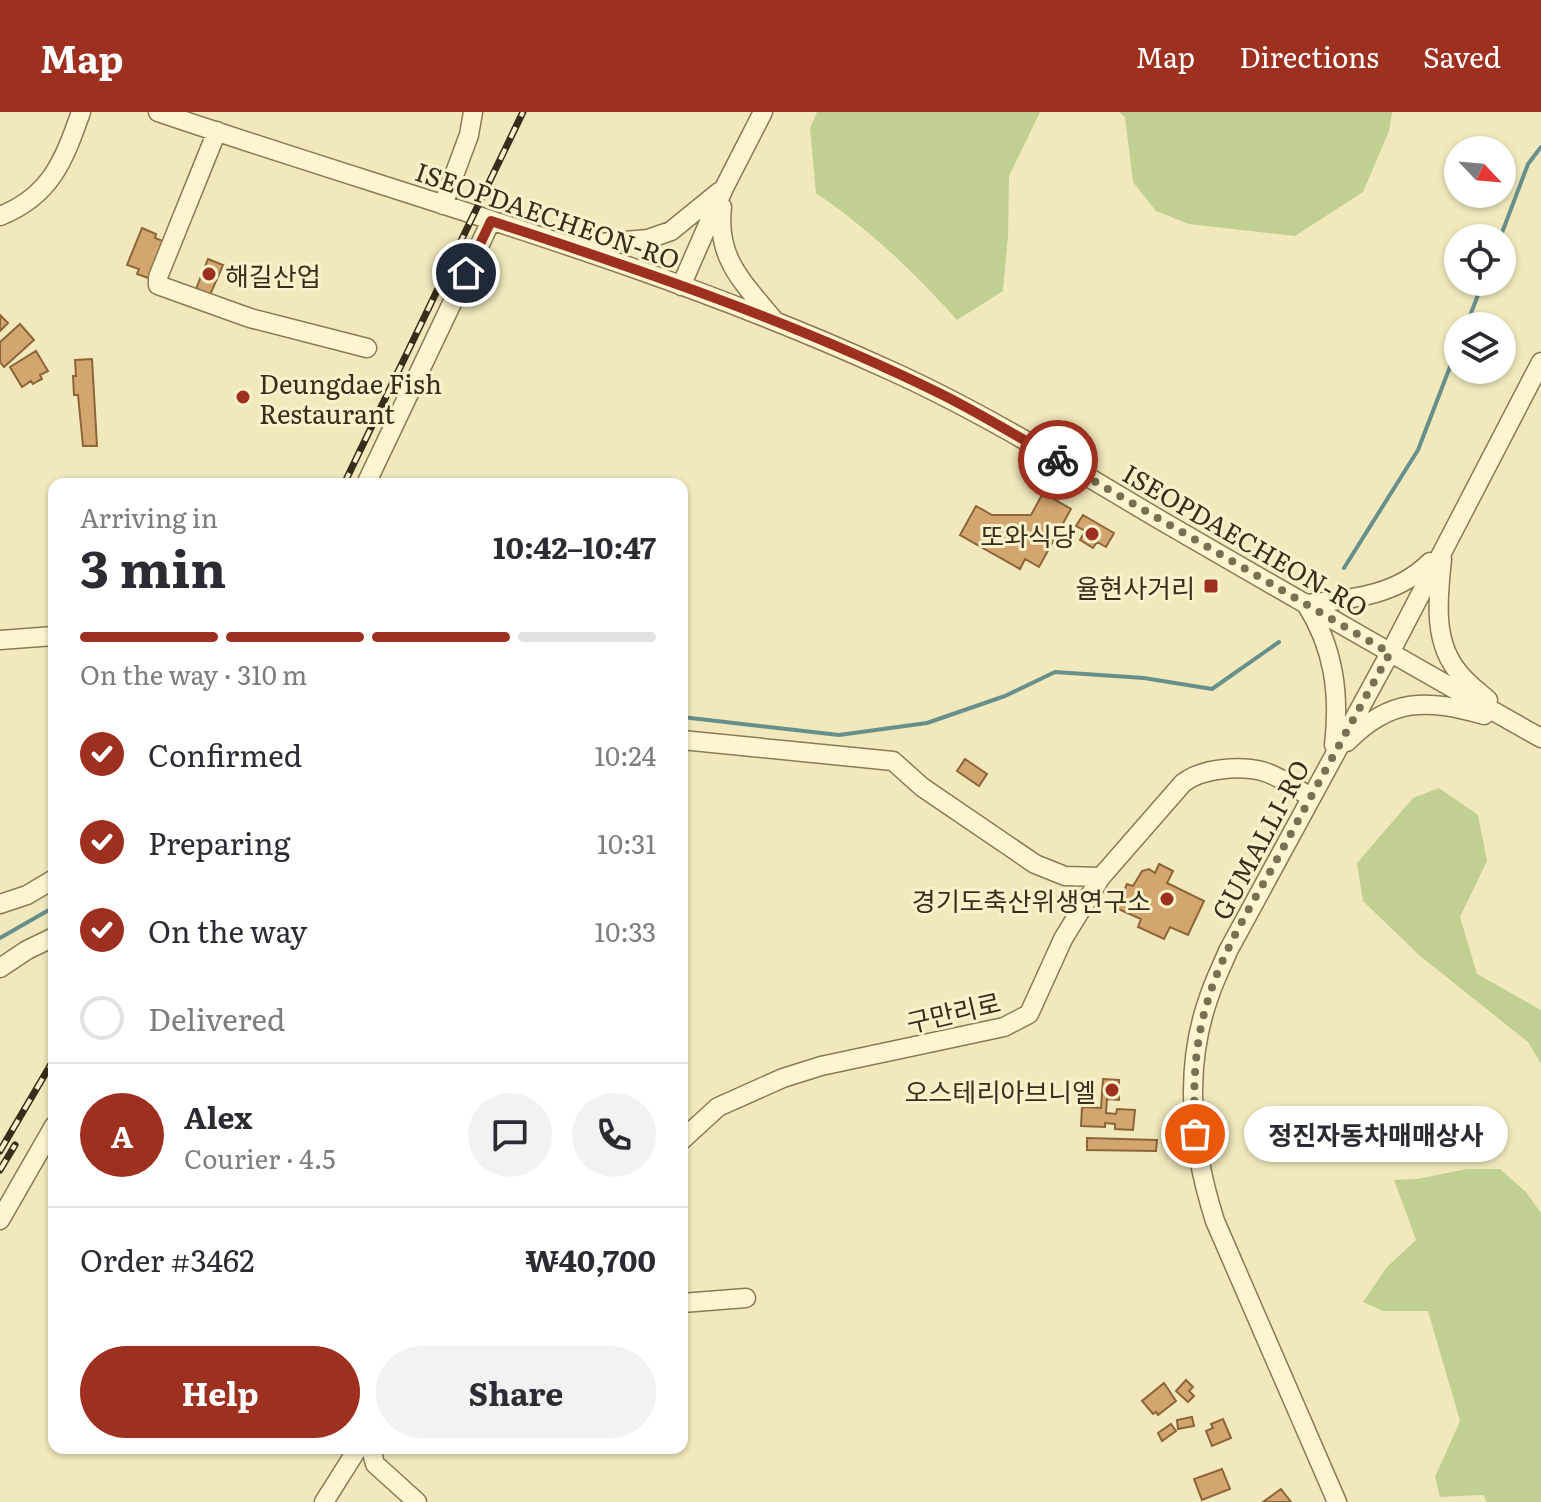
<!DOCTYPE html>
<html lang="en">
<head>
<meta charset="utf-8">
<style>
  :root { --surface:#fff; --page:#f2f2f3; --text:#2b2b33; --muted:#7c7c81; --line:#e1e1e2; --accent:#9e301f }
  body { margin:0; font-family:Literata,"Noto Sans KR",serif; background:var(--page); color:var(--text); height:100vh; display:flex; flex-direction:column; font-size:30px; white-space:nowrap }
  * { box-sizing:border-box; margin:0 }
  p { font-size:26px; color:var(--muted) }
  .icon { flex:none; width:44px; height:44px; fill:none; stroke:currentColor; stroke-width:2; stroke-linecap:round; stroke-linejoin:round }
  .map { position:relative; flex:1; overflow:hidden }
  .details { position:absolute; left:48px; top:366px; width:640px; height:976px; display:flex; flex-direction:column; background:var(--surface); border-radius:16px; box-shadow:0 2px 6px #0004 }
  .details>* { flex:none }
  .needle { width:52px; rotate:116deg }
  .buttons { position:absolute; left:1444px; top:24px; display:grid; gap:16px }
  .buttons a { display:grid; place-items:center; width:72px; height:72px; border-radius:50%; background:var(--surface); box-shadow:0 2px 6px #0004; font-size:40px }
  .pin { position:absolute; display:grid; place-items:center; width:68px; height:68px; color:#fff; margin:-34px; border:4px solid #fff; border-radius:50%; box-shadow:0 2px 8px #0007 }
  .courier { position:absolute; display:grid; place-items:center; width:80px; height:80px; margin:-40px; border:6px solid #9e301f; border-radius:50%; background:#fff; color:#222; box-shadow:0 2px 10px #0007 }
  .bubble { position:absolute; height:56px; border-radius:28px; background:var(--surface); box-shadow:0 2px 6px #0004; font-size:26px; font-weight:700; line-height:56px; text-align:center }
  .head em { font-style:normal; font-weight:700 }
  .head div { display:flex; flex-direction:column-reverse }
  .head { display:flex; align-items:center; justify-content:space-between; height:136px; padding:0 32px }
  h1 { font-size:52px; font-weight:700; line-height:60px }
  .bar { display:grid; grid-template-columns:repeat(4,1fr); gap:12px 8px; align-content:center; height:96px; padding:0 32px }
  .bar i { height:10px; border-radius:6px; background:var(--line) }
  .bar .selected { background:var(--accent) }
  .bar p { grid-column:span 4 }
  .line { display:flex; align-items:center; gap:20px; padding:0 32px; border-top:2px solid var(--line) }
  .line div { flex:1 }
  .round { display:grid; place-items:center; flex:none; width:84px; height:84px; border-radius:42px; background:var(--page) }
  ol { padding:0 32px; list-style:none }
  li { display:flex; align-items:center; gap:24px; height:88px }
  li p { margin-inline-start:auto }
  li .icon { padding:8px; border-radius:50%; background:var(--accent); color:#fff; stroke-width:4 }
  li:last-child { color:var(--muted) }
  li i { width:44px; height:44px; border:4px solid var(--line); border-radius:50% }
  .cta { display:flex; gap:16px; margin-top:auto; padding:16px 32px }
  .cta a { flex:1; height:92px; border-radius:48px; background:var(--accent); color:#fff; font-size:32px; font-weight:700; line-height:92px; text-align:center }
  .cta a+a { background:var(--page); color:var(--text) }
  header { display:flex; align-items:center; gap:48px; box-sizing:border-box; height:112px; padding:0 40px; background:var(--accent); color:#fff }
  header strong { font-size:38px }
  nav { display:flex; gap:44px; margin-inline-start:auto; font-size:28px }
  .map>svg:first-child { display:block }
  .green { fill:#c0d090 }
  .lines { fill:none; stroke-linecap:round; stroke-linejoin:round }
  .stream { stroke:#67908c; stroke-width:4 }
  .building { fill:#d3a66f; stroke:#8c6538; stroke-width:2 }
  .minor-casing { stroke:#8a7954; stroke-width:21 }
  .minor { stroke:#fcf5d0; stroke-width:18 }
  .rail-casing { stroke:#382d1a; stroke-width:7 }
  .rail { stroke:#f8f2cc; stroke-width:4; stroke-dasharray:12; stroke-linecap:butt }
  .done { stroke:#796f53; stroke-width:8; stroke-dasharray:0 14.4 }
  .route { stroke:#9e301f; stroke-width:10 }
  .poi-dot { fill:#9e301f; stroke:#f8f2cc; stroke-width:3 }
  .labels { text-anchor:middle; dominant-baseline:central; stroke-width:6; stroke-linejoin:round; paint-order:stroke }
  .street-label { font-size:26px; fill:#382d1a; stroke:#f8f2cc }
  .poi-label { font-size:26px; fill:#382d1a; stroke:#f8f2cc; text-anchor:end }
</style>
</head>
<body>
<header>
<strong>Map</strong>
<nav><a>Map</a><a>Directions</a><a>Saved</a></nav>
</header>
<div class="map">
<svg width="1541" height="1390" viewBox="0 0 1541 1390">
  <rect width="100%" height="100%" fill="#f1e9bc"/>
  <!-- green -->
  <path class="green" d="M817,0h223l-31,64 -1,60 -5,55 -46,29c-43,-48 -88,-91 -141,-127l-6,-65z
    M1119,0h273l-3,19 -26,61 -68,44 -106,-12 -33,-13 -23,-29 -8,-65z
    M1439,676l39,27 9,46 -27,56 17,57 64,36v54l-13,-22 -109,-87 -56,-54 -6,-38 56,-65z
    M1467,1057h33l26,23 15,21v289h-54l-4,-7 -43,2 -5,-20 25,-56 -32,-110h-45l-20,-9 24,-35 29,-27 -22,-60 23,-1z"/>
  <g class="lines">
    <!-- stream -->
    <path class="stream" d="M1500,126l28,-74 13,-17
      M1466,214l17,-44
      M1344,456l74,-118 40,-104
      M682,605l157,18 88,-12 78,-27 50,-24 89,6 68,11 67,-47
      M0,826l54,-31"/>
  </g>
  <!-- building -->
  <path class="building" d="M142,116l14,6 -1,4 8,3 -15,37 -11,-4 2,-5 -12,-4z
    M208,147l15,6 -13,30 -14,-6z
    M0,203l8,8 -8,8z
    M20,212l14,16 -30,27 -4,-5v-20z
    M36,239l12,20 -8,4 2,4 -4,2 -5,3 -2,-3 -9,6 -12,-20z
    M92,247l5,87h-14l-5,-51h-4l-1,-19h3l-1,-16z
    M1043,381l28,16 -32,58 -14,-8 -5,10 -60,-34 16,-29 16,9h39z
    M1083,403l31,18 -8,14 -9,-5 -4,6 -13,-8 5,-9 -9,-5z
    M965,647l22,15 -8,12 -22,-15z
    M1159,752l14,7 -6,12 37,18 -16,34 -18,-8 -6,12 -26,-12 3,-8 -25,-11 11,-24 6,2 9,-15 7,-2 6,4z
    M1103,967l16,1v20l-12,-1 -1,14 10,1 1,-5 18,1 -2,20 -18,-1v-5l-10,-1v4l-24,-1 1,-19 19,1z
    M1087,1026l70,2 -1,11 -69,-1z
    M1186,1268l7,7 -4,4 5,5 -6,6 -12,-11z
    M1164,1271l12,18 -18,14 -2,-3 -3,2 -11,-13z
    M1192,1305l2,9 -16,3 -1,-9z
    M1223,1307l8,19 -19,8 -6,-15 7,-3 -2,-4z
    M1171,1312l5,7 -14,10 -4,-8z
    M1222,1357l8,20 -28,11 -8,-21z
    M1281,1377l10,13h-28z"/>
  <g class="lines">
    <defs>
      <path id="minor" d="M158,0c244,83 494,150 729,257 96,43 185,99 275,152 126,73 252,146 379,217
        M217,19l-59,146v8l92,33 117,30
        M443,93l26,-70 4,-23
        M722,95c-6,52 21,75 52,113
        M0,104c51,-20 64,-56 81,-104
        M576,133l72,-6 23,-8 48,-39
        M681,174l43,-98 39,-76
        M366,372l125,-263
        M1442,447c-4,38 -10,84 18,115 8,10 19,18 28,26
        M0,528l54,-4
        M682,628l211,21 29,26 113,77 30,12 36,1
        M1347,630c44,-45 80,-43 137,-27
        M1334,633c6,-51 0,-97 -28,-141 46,-5 90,-8 124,-42
        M0,792l27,-9 27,-16
        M0,856l27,-18 27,-13
        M682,1028l36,-33 65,-29 38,-12 183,-39 25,-13 34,-75 38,-62 82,-94c19,-15 58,-18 82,-11 16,5 31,17 46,25
        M0,1108l54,-94
        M682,1191l64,-5
        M371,1336l4,16 42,38
        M324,1390l34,-54
        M1337,1390l-122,-281c-23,-72 -32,-152 -6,-224 5,-16 13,-31 19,-46l162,-298 151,-291"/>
    </defs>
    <!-- minor casing -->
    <use href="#minor" class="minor-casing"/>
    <!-- minor -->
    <use href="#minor" class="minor"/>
    <defs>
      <path id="rail" d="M344,372l179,-372
        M0,1039l54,-92
        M0,1058l15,-25"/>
    </defs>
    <!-- rail casing -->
    <use href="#rail" class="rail-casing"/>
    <!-- rail -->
    <use href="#rail" class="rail"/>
  </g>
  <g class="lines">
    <!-- done -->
    <path class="done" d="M1058,348l332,193c-39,70 -77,140 -115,210 -24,43 -53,89 -67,137 -14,44 -15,88 -13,134"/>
    <!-- route -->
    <path class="route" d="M466,161l25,-52c153,50 306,102 450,173 40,20 78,43 117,66"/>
  </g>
  <!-- markers -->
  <g class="poi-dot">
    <circle cx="209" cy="162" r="8"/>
    <circle cx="243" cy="285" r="8"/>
    <circle cx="1092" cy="422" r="8"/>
    <rect x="1203" y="466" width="16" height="16" rx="4"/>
    <circle cx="1167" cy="787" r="8"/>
    <circle cx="1112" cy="978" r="8"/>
  </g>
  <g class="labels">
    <!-- street labels -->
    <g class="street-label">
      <text transform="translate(548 102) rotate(19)">ISEOPDAECHEON-RO</text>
      <text transform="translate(1246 427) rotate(30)">ISEOPDAECHEON-RO</text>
      <text transform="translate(1259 727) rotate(-62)">GUMALLI-RO</text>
      <text transform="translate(953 899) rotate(-13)">구만리로</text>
    </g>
    <!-- poi labels -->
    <g class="poi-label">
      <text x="225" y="162" text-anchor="start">해길산업</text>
      <text x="259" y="270" text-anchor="start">Deungdae Fish<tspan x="259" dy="30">Restaurant</tspan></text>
      <text x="1076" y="422">또와식당</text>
      <text x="1195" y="474">율현사거리</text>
      <text x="1151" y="787">경기도축산위생연구소</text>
      <text x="1096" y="978">오스테리아브니엘</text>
    </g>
  </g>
</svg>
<div class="buttons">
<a><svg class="needle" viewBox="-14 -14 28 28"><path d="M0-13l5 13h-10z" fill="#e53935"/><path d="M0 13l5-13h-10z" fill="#7c7c81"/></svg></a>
<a><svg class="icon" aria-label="locate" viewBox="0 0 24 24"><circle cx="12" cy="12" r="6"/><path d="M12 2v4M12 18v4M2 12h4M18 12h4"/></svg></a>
<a><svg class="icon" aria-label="layers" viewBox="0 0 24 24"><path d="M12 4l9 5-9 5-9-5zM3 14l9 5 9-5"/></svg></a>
</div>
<div class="pin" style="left:1195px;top:1022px;background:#ea580c"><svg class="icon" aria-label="bag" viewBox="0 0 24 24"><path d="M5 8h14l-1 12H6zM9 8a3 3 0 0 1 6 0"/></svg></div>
<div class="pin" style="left:466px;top:161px;background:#1f2937"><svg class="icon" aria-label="home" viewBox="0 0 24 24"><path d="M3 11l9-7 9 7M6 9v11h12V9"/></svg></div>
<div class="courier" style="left:1058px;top:348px"><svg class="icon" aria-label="bike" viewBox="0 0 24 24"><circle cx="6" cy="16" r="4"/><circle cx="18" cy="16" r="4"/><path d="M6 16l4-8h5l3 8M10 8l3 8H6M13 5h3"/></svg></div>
<div class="bubble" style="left:1244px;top:994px;width:264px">정진자동차매매상사</div>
<section class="details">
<div class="head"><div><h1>3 min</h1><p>Arriving in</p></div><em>10:42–10:47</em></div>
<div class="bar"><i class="selected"></i><i class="selected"></i><i class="selected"></i><i></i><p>On the way · 310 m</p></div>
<ol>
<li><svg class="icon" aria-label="check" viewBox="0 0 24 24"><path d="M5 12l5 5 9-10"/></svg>Confirmed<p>10:24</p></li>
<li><svg class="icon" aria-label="check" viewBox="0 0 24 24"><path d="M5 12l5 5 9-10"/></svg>Preparing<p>10:31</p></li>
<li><svg class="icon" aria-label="check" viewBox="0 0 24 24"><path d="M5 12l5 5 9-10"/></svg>On the way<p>10:33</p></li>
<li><i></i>Delivered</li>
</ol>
<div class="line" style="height:144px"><b class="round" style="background:var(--accent);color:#fff">A</b><div><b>Alex</b><p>Courier · 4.5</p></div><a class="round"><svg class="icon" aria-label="chat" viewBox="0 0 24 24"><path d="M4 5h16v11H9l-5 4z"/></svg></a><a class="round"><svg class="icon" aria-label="phone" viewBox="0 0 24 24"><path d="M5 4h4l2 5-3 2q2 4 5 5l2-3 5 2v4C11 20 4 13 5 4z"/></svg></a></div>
<div class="line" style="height:104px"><div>Order #3462</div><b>₩40,700</b></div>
<div class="cta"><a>Help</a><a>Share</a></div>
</section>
</div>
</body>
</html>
